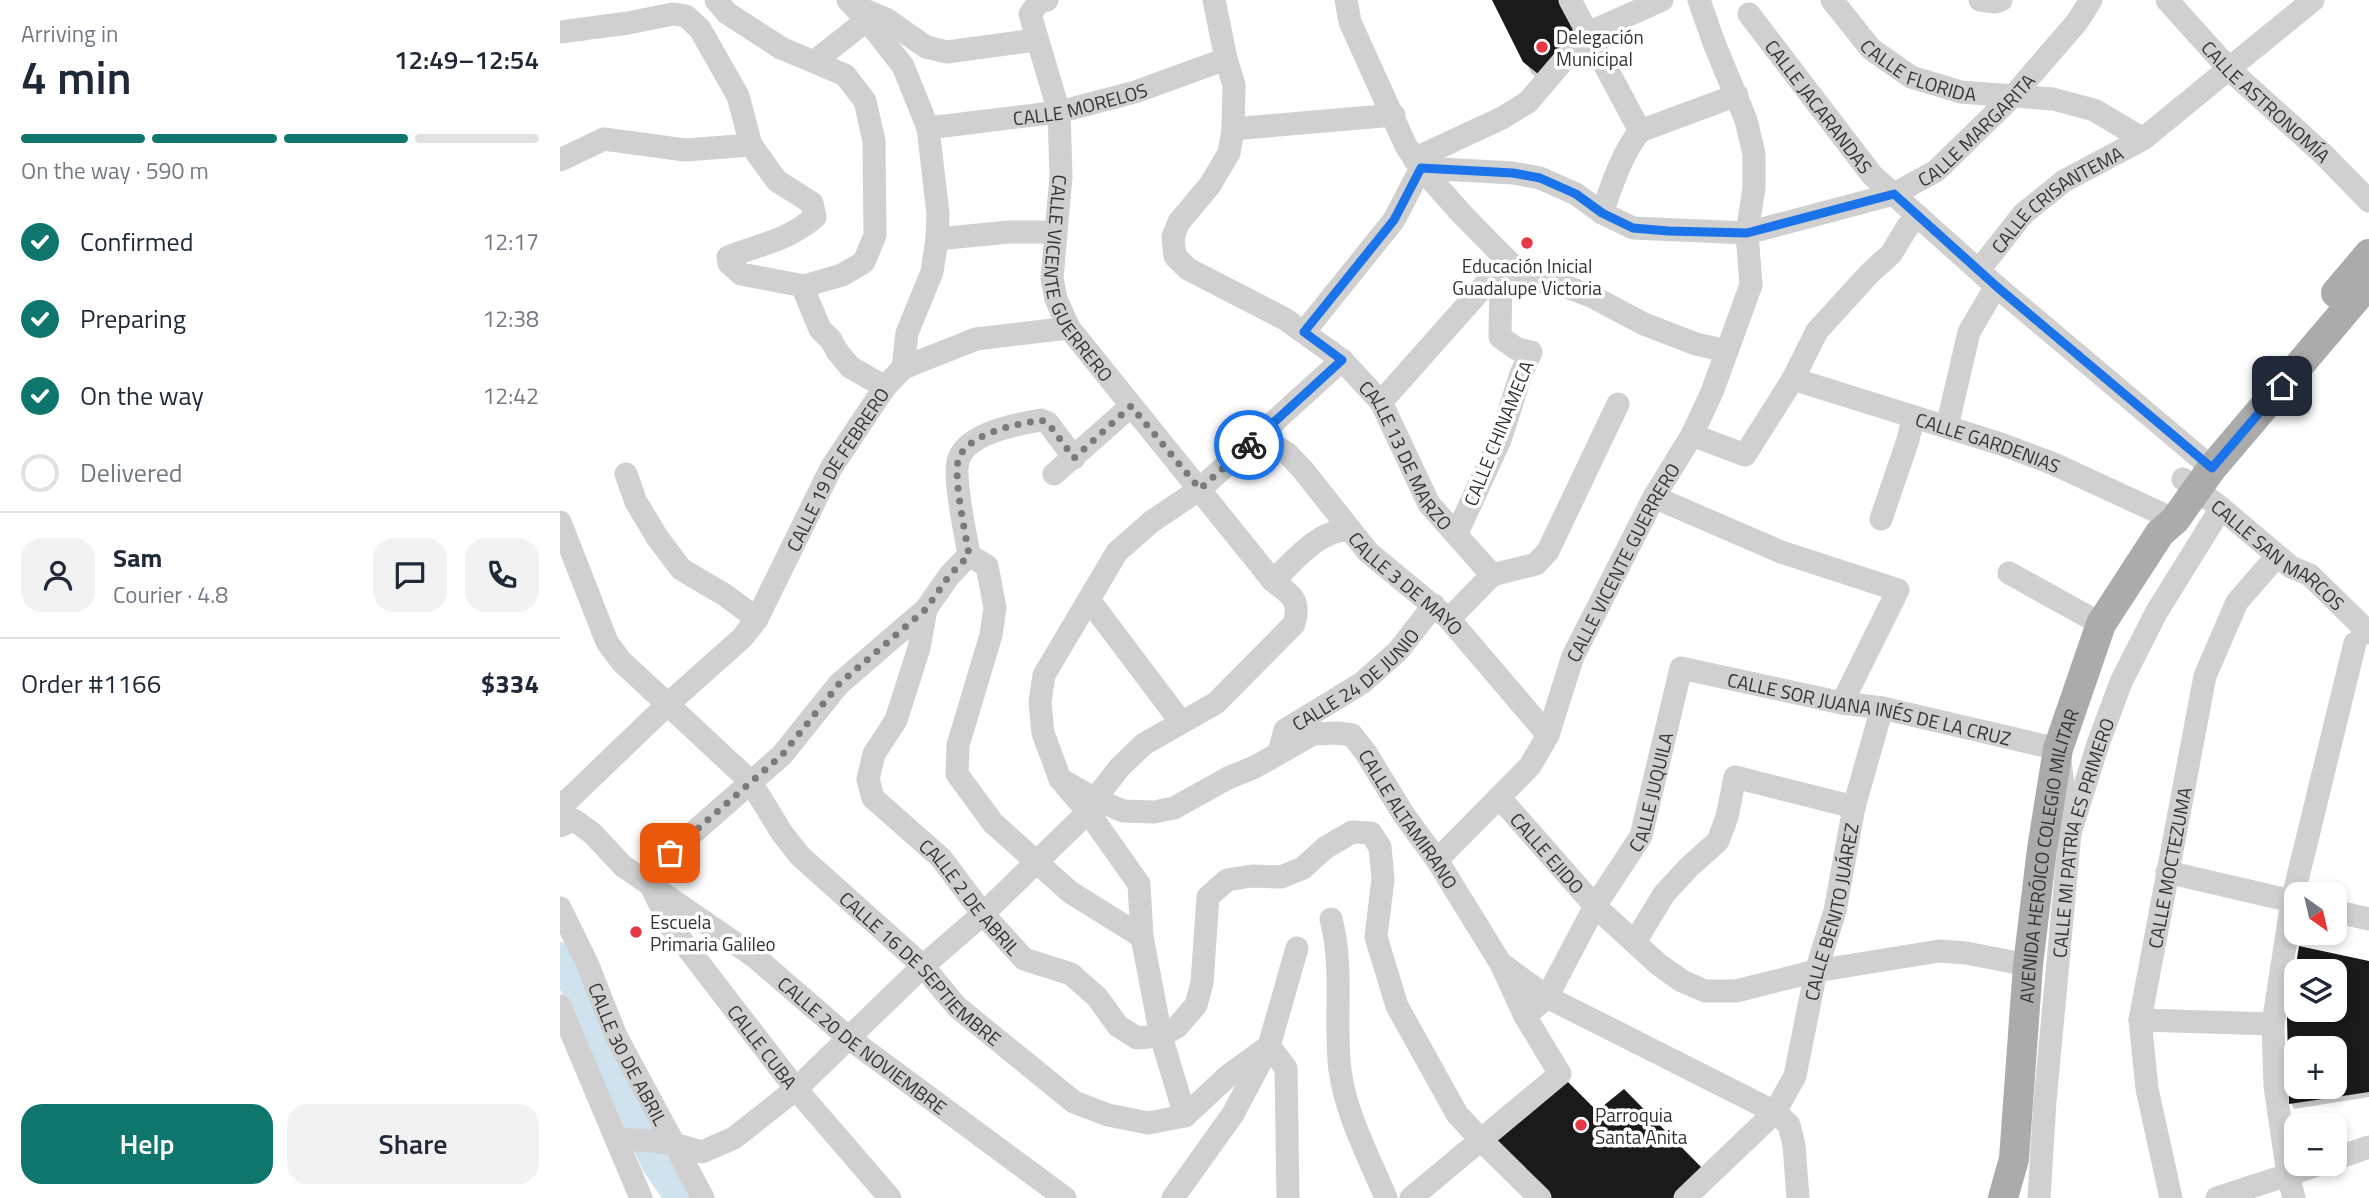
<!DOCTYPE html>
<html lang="en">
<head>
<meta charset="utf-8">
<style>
  :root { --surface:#fff; --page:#f2f2f3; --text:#1f2937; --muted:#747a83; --line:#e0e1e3; --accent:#0f766e }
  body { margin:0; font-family:"Titillium Web",sans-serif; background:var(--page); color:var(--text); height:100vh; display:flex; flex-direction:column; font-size:26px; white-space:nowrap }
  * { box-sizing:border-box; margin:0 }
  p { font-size:23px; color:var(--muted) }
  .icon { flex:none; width:38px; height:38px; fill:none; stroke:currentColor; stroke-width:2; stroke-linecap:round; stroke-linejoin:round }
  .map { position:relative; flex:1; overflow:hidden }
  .drawer { display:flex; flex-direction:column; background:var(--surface); width:560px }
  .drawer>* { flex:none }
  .needle { width:46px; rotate:146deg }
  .controls { position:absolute; left:1724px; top:882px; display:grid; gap:14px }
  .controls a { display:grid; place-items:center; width:63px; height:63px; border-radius:14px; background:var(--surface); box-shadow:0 4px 10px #0003; font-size:35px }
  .pin { position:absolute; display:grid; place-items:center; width:60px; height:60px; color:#fff; margin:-30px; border-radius:14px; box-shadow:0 4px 10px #0006 }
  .courier { position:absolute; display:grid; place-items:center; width:70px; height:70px; margin:-35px; border:5px solid #1a73e8; border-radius:50%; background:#fff; color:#222; box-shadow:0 2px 9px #0007 }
  .overview em { font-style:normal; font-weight:600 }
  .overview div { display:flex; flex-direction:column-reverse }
  .overview { display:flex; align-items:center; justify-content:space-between; height:119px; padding:0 21px }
  h1 { font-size:46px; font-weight:600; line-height:52px }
  .bar { display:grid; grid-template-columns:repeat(4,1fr); gap:10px 7px; align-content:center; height:84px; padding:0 21px }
  .bar i { height:9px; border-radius:5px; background:var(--line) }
  .bar .current { background:var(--accent) }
  .bar p { grid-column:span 4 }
  .line { display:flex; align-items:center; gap:18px; padding:0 21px; border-top:2px solid var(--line) }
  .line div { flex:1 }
  .round { display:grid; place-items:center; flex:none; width:74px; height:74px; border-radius:21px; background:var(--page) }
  ol { padding:0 21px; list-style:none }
  li { display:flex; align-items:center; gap:21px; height:77px }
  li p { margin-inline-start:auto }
  li .icon { padding:7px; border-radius:50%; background:var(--accent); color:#fff; stroke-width:4 }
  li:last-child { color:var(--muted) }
  li i { width:38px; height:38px; border:4px solid var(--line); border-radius:50% }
  .action { display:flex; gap:14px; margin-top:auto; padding:14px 21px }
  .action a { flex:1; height:80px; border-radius:21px; background:var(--accent); color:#fff; font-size:28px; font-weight:600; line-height:80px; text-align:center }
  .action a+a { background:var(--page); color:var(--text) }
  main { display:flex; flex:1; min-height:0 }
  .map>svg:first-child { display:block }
  .shadow { fill:#0003; fill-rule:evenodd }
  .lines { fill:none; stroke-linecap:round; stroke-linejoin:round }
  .river { stroke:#cfe2ee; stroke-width:28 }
  .building { fill:#1a1a1a; fill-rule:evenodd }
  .minor { stroke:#d0d0d0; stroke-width:23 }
  .major { stroke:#ababab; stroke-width:30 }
  .done { stroke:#7a7a7a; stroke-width:7; stroke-dasharray:0 12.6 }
  .route { stroke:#1a73e8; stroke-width:9 }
  .poi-dot { fill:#e63946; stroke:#fff; stroke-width:2.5 }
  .labels { text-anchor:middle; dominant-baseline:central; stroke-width:7; stroke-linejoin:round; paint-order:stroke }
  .poi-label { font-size:19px; fill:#333; stroke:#fff; text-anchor:start }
  .street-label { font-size:19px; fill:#333; stroke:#fff }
</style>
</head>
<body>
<main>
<section class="drawer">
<div class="overview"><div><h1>4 min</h1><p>Arriving in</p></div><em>12:49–12:54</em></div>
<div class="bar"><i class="current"></i><i class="current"></i><i class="current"></i><i></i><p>On the way · 590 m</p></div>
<ol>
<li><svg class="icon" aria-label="check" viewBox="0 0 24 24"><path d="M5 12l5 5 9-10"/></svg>Confirmed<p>12:17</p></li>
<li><svg class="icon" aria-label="check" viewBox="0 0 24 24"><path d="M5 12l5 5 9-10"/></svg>Preparing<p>12:38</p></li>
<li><svg class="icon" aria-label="check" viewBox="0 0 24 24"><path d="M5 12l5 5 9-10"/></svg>On the way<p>12:42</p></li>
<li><i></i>Delivered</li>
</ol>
<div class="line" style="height:126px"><a class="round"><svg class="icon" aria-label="person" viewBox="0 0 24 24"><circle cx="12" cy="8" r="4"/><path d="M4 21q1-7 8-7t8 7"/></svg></a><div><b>Sam</b><p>Courier · 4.8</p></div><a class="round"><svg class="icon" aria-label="chat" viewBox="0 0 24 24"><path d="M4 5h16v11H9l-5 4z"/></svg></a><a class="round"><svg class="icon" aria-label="phone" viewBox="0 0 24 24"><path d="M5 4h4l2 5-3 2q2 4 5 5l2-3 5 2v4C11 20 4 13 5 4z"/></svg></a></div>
<div class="line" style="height:91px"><div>Order #1166</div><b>$334</b></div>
<div class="action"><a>Help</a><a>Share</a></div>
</section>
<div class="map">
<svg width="1809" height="1198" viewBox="0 0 1809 1198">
  <rect width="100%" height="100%" fill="#fff"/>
  <!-- shadow -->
  <path class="shadow" d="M934,0l55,88 -18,-15z
    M1741,948l68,14v135l-75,12 -3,-6 -2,-86 7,-41v34h38v-39h-37zM1736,1048h38v39h-38z"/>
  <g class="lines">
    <!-- river -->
    <path class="river" d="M0,956l96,209 23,33"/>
  </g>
  <!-- building -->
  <path class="building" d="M932,0h73l16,33 -39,44 -19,-15z
    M1739,946l70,15v131l-80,12 -2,-87 8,-44 1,37h38v-39h-39zM1736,1048h38v39h-38z
    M1002,1076l35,35 27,-22 84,85 -25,24h-139l-60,-58z"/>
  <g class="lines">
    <!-- minor -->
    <g class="minor">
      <path d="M288,0l19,20 36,46 25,62 10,86 -1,25 -5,33 -25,61 -4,35"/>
      <path id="s1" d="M487,0l-8,2 -9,12 29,98 2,65 -9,101 4,21 13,29 204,253c18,14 28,18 21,43l-78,79 -72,41 -24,23 -25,32 -35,-20"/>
      <path id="s2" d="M654,0l12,59 8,26 -1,44 -4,24 -19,32 -31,37 -6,15 2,19 13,13 97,50 57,41 39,42 48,102 63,71"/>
      <path id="s3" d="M786,0l4,22 56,124 15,22 92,5 27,5 36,16 26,19 31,15 114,5 147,-39 42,-23 78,-76 63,-73 14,-22"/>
      <path d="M1010,0l70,131"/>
      <path id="s4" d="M1272,0l39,49 40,28 50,15 92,7 41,11 49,29"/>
      <path d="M1420,0l15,2 6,-2"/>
      <path id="s5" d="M1607,0l63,70 93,84 46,47"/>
      <path d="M302,9l24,10 40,28 21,5 89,-12"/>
      <path id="s6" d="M1189,14l123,161 124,111 216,182"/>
      <path d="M0,32l68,-9 45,-9 13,2 14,13 38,67 13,49 26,36 35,22 3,14c-28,24 -54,27 -87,40l1,6 12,11 63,12 38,-11 22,-13 11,-27 -1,-94 -9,-40 -20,-26 -64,-27 -54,-35 -11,-13"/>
      <path d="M255,61l52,-41"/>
      <path id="s7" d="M368,128l131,-16 76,-20 91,-33"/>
      <path d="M673,129l161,-14"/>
      <path d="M854,159l88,-41 26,-16 58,-68 76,-34"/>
      <path d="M0,160l44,-21 81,11 66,-5"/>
      <path d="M1042,213c10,-28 19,-58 38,-82l97,-36"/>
      <path d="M377,239l72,-7h46"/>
      <path d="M943,256l28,26h23l39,15 51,27 52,20 31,7"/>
      <path id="s8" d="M1419,270l44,-56 41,-33 79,-42 170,-139"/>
      <path d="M244,286l1,7 15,36 11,11 6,11 13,16 35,20"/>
      <path d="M744,332l90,-112 27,-52 39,44 43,44 -2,11 -1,70 17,12 14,3 -10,22 -21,66 -43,93"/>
      <path id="s9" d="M1233,379l208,65 53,20 121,56"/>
      <path d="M821,402l120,-135"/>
      <path d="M1387,427l22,-95 27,-46"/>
      <path d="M1132,435l53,20 48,-76 24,-48 53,-58 21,-19 17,-28 11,-9"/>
      <path id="s10" d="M699,436l29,18 15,16 65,82 81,67 99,116"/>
      <path d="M514,458l-26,-35 -7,-3c-24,4 -72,13 -82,38 -7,16 7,78 10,97l18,11 8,42 -4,27 -33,110 -1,29 36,49 77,69 72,45"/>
      <path d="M66,474l10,28 21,35 24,32 44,26 32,24"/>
      <path d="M494,474l77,-68"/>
      <path id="s11" d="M1623,479l38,29 70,59 19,8 59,58"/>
      <path d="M1094,497l127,55 117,38 -56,113"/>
      <path d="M1321,519l27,-79 5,-22"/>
      <path id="s12" d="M0,522l47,120 14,19 129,120 32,52 18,23 123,110 34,41 117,95 34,13 40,8 37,-7 44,-41 40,-29 17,22 2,130"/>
      <path d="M1449,573l92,51"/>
      <path d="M932,575l44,-11 12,-13 70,-147"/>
      <path d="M713,581c20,-19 46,-52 76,-51"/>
      <path d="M529,600l92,122"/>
      <path id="s13" d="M366,609l-7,39 -23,72 -22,34 -6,25 5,19 68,60 42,56 41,45 47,15 26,23 21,29 19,12 24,-2 16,-9 19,-22 6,-22 6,-86 19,-17 25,-4 29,1 22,-9 22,-20 27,-16 19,1 9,14 3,32 -7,58 21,69 60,108 23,25 60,59"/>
      <path d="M889,619l43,-44"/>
      <path id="s14" d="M719,752l6,-22 77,-47 36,-32 36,-46"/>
      <path id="s15" d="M939,797l96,109 63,58 24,17 23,10h31l80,-20 123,-20 27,2 62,12"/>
      <path id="s16" d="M535,799l28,12 31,1 20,-4 54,-30 27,-11 58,-33 25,-1 14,2 14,18 38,62 33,45 64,104 24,52 35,58 -149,124"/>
      <path id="s17" d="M0,804l9,-5 99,-95 74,-66 15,-19 74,-151 54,-81 18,-19 73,-29 93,-11"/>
      <path id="s18" d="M0,826l14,-6 18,13 31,33 132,91 95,82 215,159"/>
      <path id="s19" d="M877,860l93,-94 18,-31 25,-79 81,-159 38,-62 20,-43 39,-107 -4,-52 7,-45v-34l-8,-34 -32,-77 -15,-43"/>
      <path d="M1607,872l129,30"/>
      <path d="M91,885l19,-32 112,-98 57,-71 87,-75 23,-33 20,-21"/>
      <path id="s20" d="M92,888l20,40 124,161 94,109"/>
      <path id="s21" d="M0,908l27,55 29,73 87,162"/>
      <path d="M1774,911l35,8"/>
      <path d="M771,919c13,49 3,101 9,151 6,45 29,87 46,128"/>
      <path d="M1075,942l29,-48 25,-27 29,-26 9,-24 8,-40 119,30"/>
      <path d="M943,965l44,32 228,115 14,13 5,20 4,53"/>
      <path d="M0,1006l81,192"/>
      <path id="s22" d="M965,1016l22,-19 48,-91 46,-70 40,-168 161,35 40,5 176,41c5,28 6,56 12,84"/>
      <path d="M1580,1020l133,4"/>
      <path d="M625,1116l-24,-80 -19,-99 -3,-53 -51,-72 -28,-33 -17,-46 -3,-31 4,-27 73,-123 34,-30 49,-33 142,-129"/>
      <path d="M57,1140c30,-1 56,2 85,12l32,-14 62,-49 127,-123 60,-52 105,-102"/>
      <path d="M1774,1159l35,-12"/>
      <path d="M613,1198l60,-84 36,-68 28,-98"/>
      <path id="s23" d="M1125,1198l90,-86 20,-36 21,-105 19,-60 19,-104 28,-99"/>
      <path id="s24" d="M1479,1198l6,-97 25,-268 28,-89 23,-62 35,-69 65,-105"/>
      <path id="s25" d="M1611,1198l-24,-109 -7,-69 65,-344 32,-74 40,-46"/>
      <path d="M1657,1198l104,-34"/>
      <path d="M1734,1198l-6,-23 -13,-89 -2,-62 19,-123 63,-258"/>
    </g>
    <!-- major -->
    <g class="major">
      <path d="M1776,293l33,-39"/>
      <path id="s26" d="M1443,1198l11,-39 14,-194 14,-116 16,-100 43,-125 59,-91 15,-13 37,-52 157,-185"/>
    </g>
  </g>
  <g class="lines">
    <!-- done -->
    <path class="done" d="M110,853l112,-98 57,-71 87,-75 23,-33 20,-21c-3,-19 -17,-81 -10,-97 10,-25 58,-34 82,-38l7,3 26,35 57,-52 69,83 49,-44"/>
    <!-- route -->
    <path class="route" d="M689,445l93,-85 -38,-28 90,-112 27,-52 92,5 27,5 36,16 26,19 31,15 35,3 79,2 147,-39 102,92 216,182 70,-82"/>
  </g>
  <!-- markers -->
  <g class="poi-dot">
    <circle cx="982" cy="47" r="7"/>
    <circle cx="967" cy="243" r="7"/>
    <circle cx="76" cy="932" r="7"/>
    <circle cx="1021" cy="1125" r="7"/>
  </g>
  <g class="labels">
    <!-- poi labels -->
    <g class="poi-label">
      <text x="996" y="36">Delegación<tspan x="996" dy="22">Municipal</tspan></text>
      <text x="967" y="265" text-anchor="middle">Educación Inicial<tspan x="967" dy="22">Guadalupe Victoria</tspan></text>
      <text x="90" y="921">Escuela<tspan x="90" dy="22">Primaria Galileo</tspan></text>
      <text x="1035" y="1114">Parroquia<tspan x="1035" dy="22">Santa Anita</tspan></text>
    </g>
    <!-- street labels -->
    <g class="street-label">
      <text stroke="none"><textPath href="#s4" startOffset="116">CALLE FLORIDA</textPath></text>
      <text stroke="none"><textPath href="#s5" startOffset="142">CALLE ASTRONOMÍA</textPath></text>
      <text stroke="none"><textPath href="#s7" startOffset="154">CALLE MORELOS</textPath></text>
      <text stroke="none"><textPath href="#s6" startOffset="116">CALLE JACARANDAS</textPath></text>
      <text stroke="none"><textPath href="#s3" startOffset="782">CALLE MARGARITA</textPath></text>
      <text stroke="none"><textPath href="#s8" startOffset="107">CALLE CRISANTEMA</textPath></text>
      <text stroke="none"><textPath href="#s1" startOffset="299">CALLE VICENTE GUERRERO</textPath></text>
      <text transform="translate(938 433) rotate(-68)">CALLE CHINAMECA</text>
      <text stroke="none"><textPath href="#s9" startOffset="205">CALLE GARDENIAS</textPath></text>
      <text stroke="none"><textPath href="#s2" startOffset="590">CALLE 13 DE MARZO</textPath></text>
      <text stroke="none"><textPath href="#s17" startOffset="441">CALLE 19 DE FEBRERO</textPath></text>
      <text stroke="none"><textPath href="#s11" startOffset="122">CALLE SAN MARCOS</textPath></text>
      <text stroke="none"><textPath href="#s19" startOffset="357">CALLE VICENTE GUERRERO</textPath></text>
      <text stroke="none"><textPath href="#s10" startOffset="210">CALLE 3 DE MAYO</textPath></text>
      <text stroke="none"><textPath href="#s14" startOffset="110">CALLE 24 DE JUNIO</textPath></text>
      <text stroke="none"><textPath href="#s22" startOffset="581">CALLE SOR JUANA INÉS DE LA CRUZ</textPath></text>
      <text stroke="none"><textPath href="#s22" startOffset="261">CALLE JUQUILA</textPath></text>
      <text stroke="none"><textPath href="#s16" startOffset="380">CALLE ALTAMIRANO</textPath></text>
      <text stroke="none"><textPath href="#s24" startOffset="364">CALLE MI PATRIA ES PRIMERO</textPath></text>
      <text stroke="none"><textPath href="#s15" startOffset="74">CALLE EJIDO</textPath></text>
      <text stroke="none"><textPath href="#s26" startOffset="346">AVENIDA HERÓICO COLEGIO MILITAR</textPath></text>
      <text stroke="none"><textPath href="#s25" startOffset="336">CALLE MOCTEZUMA</textPath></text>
      <text stroke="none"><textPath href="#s13" startOffset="340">CALLE 2 DE ABRIL</textPath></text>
      <text stroke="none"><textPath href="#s23" startOffset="334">CALLE BENITO JUÁREZ</textPath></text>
      <text stroke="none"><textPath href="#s12" startOffset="584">CALLE 16 DE SEPTIEMBRE</textPath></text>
      <text stroke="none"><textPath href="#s18" startOffset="382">CALLE 20 DE NOVIEMBRE</textPath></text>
      <text stroke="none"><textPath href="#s20" startOffset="194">CALLE CUBA</textPath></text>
      <text stroke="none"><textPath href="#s21" startOffset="161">CALLE 30 DE ABRIL</textPath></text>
    </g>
  </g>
</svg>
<div class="controls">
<a><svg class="needle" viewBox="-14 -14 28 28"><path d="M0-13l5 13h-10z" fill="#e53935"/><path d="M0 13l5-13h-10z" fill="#747a83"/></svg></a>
<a><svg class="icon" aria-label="layers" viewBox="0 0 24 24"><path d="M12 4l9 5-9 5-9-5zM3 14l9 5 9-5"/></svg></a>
<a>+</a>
<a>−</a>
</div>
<div class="pin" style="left:110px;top:853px;background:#ea580c"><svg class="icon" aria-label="bag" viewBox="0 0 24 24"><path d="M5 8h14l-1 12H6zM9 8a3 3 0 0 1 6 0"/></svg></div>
<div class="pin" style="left:1722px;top:386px;background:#1f2937"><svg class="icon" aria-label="home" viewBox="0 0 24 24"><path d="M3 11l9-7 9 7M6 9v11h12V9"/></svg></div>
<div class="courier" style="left:689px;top:445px"><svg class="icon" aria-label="bike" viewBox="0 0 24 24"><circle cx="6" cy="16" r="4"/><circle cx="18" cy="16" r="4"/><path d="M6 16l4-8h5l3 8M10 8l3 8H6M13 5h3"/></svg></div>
</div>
</main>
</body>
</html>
